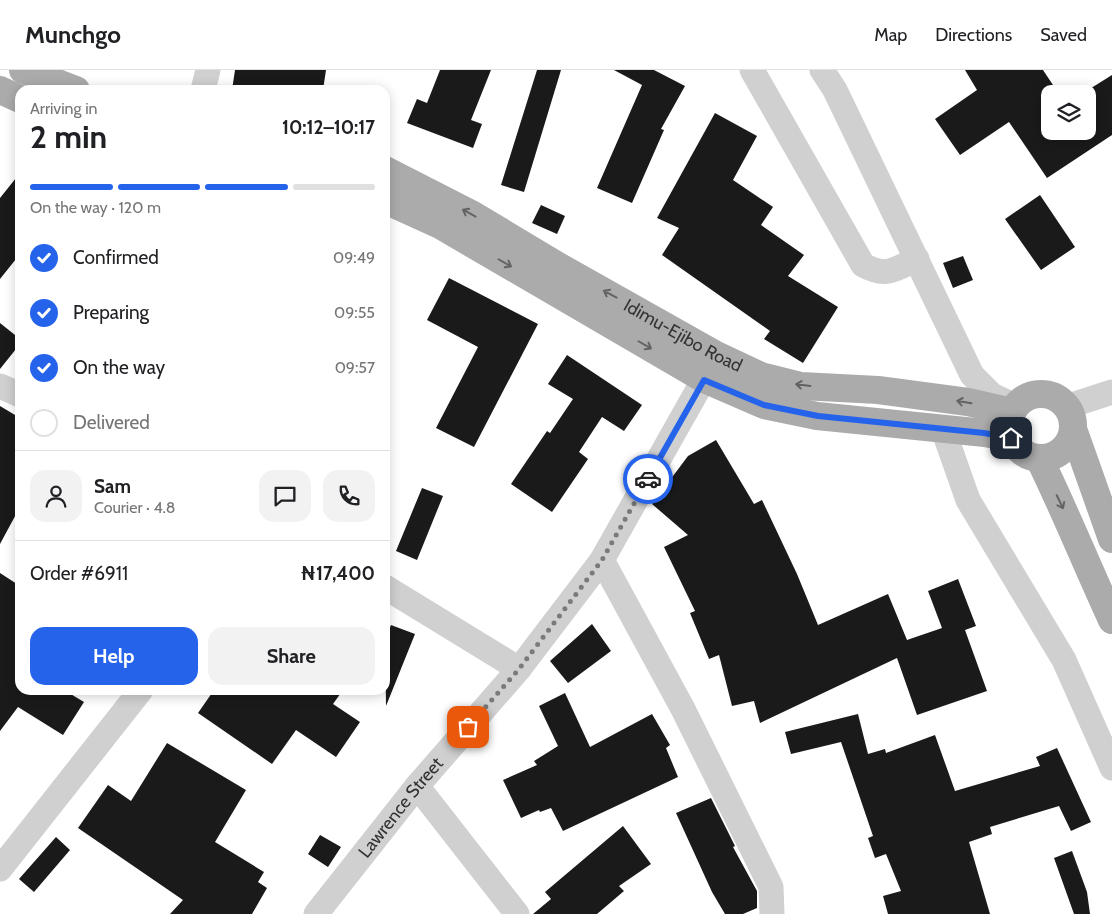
<!DOCTYPE html>
<html lang="en">
<head>
<meta charset="utf-8">
<style>
  :root { --surface:#fff; --page:#f2f2f2; --text:#202124; --muted:#757577; --line:#e0e0e0; --accent:#2563eb }
  body { margin:0; font-family:Cabin,sans-serif; background:var(--page); color:var(--text); height:100vh; display:flex; flex-direction:column; font-size:19px; white-space:nowrap }
  * { box-sizing:border-box; margin:0 }
  p { font-size:16px; color:var(--muted) }
  .icon { flex:none; width:28px; height:28px; fill:none; stroke:currentColor; stroke-width:2; stroke-linecap:round; stroke-linejoin:round }
  .map { position:relative; flex:1; overflow:hidden }
  .panel { position:absolute; left:15px; top:15px; width:375px; height:610px; display:flex; flex-direction:column; background:var(--surface); border-radius:15px; box-shadow:0 2px 12px #0003 }
  .panel>* { flex:none }
  .controls { position:absolute; left:1041px; top:15px; display:grid; gap:10px }
  .controls a { display:grid; place-items:center; width:55px; height:55px; border-radius:10px; background:var(--surface); box-shadow:0 2px 12px #0003; font-size:25px }
  .pin { position:absolute; display:grid; place-items:center; width:42px; height:42px; color:#fff; margin:-21px; border-radius:10px; box-shadow:0 2px 8px #0006 }
  .courier { position:absolute; display:grid; place-items:center; width:50px; height:50px; margin:-25px; border:4px solid #2563eb; border-radius:50%; background:#fff; color:#222; box-shadow:0 1px 6px #0007 }
  .head em { font-style:normal; font-weight:700 }
  .head div { display:flex; flex-direction:column-reverse }
  .head { display:flex; align-items:center; justify-content:space-between; height:85px; padding:0 15px }
  h1 { font-size:32px; font-weight:700; line-height:38px }
  .bar { display:grid; grid-template-columns:repeat(4,1fr); gap:8px 5px; align-content:center; height:60px; padding:0 15px }
  .bar i { height:6px; border-radius:4px; background:var(--line) }
  .bar .on { background:var(--accent) }
  .bar p { grid-column:span 4 }
  .line { display:flex; align-items:center; gap:12px; padding:0 15px; border-top:1px solid var(--line) }
  .line div { flex:1 }
  .round { display:grid; place-items:center; flex:none; width:52px; height:52px; border-radius:15px; background:var(--page) }
  ol { padding:0 15px; list-style:none }
  li { display:flex; align-items:center; gap:15px; height:55px }
  li p { margin-inline-start:auto }
  li .icon { padding:5px; border-radius:50%; background:var(--accent); color:#fff; stroke-width:4 }
  li:last-child { color:var(--muted) }
  li i { width:28px; height:28px; border:2px solid var(--line); border-radius:50% }
  .action { display:flex; gap:10px; margin-top:auto; padding:10px 15px }
  .action a { flex:1; height:58px; border-radius:15px; background:var(--accent); color:#fff; font-size:20px; font-weight:700; line-height:58px; text-align:center }
  .action a+a { background:var(--page); color:var(--text) }
  header { display:flex; align-items:center; gap:30px; box-sizing:border-box; height:70px; padding:0 25px; background:var(--surface); border-bottom:1px solid var(--line) }
  header strong { font-size:24px }
  nav { display:flex; gap:28px; margin-inline-start:auto; font-size:18px }
  .map>svg:first-child { display:block }
  .building { fill:#1a1a1a }
  .lines { fill:none; stroke-linecap:round; stroke-linejoin:round }
  .minor { stroke:#d0d0d0; stroke-width:25 }
  .major { stroke:#ababab; stroke-width:28 }
  .oneway { stroke:#636363 }
  .done { stroke:#7a7a7a; stroke-width:5; stroke-dasharray:0 9 }
  .route { stroke:#2563eb; stroke-width:6 }
  .labels { text-anchor:middle; dominant-baseline:central; stroke-width:5; stroke-linejoin:round; paint-order:stroke }
  .street-label { font-size:18px; fill:#333; stroke:#fff }
</style>
</head>
<body>
<header>
<strong>Munchgo</strong>
<nav><a>Map</a><a>Directions</a><a>Saved</a></nav>
</header>
<div class="map">
<svg width="1112" height="844" viewBox="0 0 1112 844">
  <rect width="100%" height="100%" fill="#fff"/>
  <!-- building -->
  <path class="building" d="M235,0h91l-3,20h-91z
    M440,0h51l-20,50 11,4 -9,24 -66,-25 10,-24 10,4z
    M537,0h24l-37,122 -23,-7z
    M614,0h40l31,16 -24,43 3,1 -32,73 -35,-15 45,-103z
    M965,0h78l16,24h-9v37h38v-41l24,-15v60l-65,43 -38,-56 -49,33 -25,-36 42,-29z
    M715,43l42,23 -24,44 40,27 -12,18 43,30 -16,21 50,31 -35,56 -39,-24 6,-8 -108,-76 17,-27 -22,-10z
    M20,103v81l-20,25v-81z
    M1040,125l35,52 -34,23 -36,-51z
    M541,135l24,11 -8,18 -25,-11z
    M963,186l10,24 -20,8 -10,-25z
    M449,208l89,46 -64,123 -38,-19 42,-81 -51,-27z
    M0,253l20,16v5l-20,25z
    M567,285l75,50 -18,26 -22,-14 -23,35 9,7 -36,53 -41,-28 36,-53 3,2 23,-34 -25,-15z
    M0,336l20,12v89l-20,37z
    M716,370l38,64 8,-4 35,74 21,51 70,-31 19,46 35,-12 -14,-37 30,-12 18,47 -11,4 22,61 -70,24 -20,-57 -137,65 -6,-22 -22,5 -13,-51 -10,4 -19,-46 5,-2 -31,-64 24,-12 -36,-31 36,-48z
    M422,418l21,8 -26,64 -21,-9z
    M0,503l20,13v104h44l20,12 -21,33 -45,-28 -18,24z
    M592,554l19,27 -43,32 -18,-22z
    M391,555l24,9 -29,72 -1,-66z
    M214,620h129l-10,14 27,18 -24,35 -40,-27 -24,34 -74,-51z
    M565,623l25,54 62,-33 18,31 -4,3 12,29 -115,54 -12,-23 -11,4 -1,-2 -18,8 -18,-38 34,-15 -3,-4 24,-15 -19,-40z
    M858,644l10,40 17,-5 1,4 49,-18 20,56 85,-25 -4,-9 21,-9 34,74 -20,9 -12,-25 -69,21 2,7 -23,8 21,72h-102l-5,-18 18,-5 -15,-37 -11,4 -7,-20 5,-2 -32,-94 -50,12 -6,-22z
    M167,673l79,47 -31,52 49,30 -6,10 9,6 -15,26h-82l13,-14 -105,-72 30,-43 23,16z
    M711,728l24,48 -2,1 24,44v17l-14,6h-18l-13,-22 -36,-79z
    M623,756l28,38 -32,22 5,5 -27,23h-64l18,-15 -6,-7z
    M320,765l21,12 -13,20 -20,-13z
    M56,767l14,13 -36,42 -15,-13z
    M1072,781l15,41 3,22h-16l-20,-56z"/>
  <g class="lines">
    <!-- minor -->
    <g class="minor">
      <path d="M752,0l111,195c24,13 32,4 54,-6"/>
      <path d="M822,0l13,20 137,285 20,20 23,11"/>
      <path d="M203,20l5,-20"/>
      <path d="M0,316l20,9"/>
      <path d="M1066,337l46,-15"/>
      <path d="M943,359l25,71 96,160 48,108"/>
      <path d="M602,490l81,149 88,178 1,27"/>
      <path d="M385,517l134,82"/>
      <path d="M417,716l100,128"/>
      <path d="M0,799l141,-179"/>
      <path id="s1" d="M316,844l101,-128 102,-117 83,-109 102,-181"/>
    </g>
    <!-- major -->
    <g class="major">
      <path d="M23,0l53,20"/>
      <path d="M0,20l20,9"/>
      <path id="s2" d="M385,100l88,45 85,51 158,89 45,21 40,10 77,4 90,12 44,10"/>
      <path d="M385,130l55,25 264,154 60,26 53,11 168,17 26,5"/>
      <circle cx="1041" cy="356" r="32"/>
      <path d="M1073,359l39,110"/>
      <path d="M1039,388c26,53 48,108 73,162"/>
    </g>
  </g>
  <!-- one-way arrows -->
  <defs><path id="oneway-shaft" d="M-6 0H5M1.5-3L5.5 0L1.5 3" fill="none" stroke-width="1.6" stroke-linecap="round" stroke-linejoin="round" transform="scale(1.25)"/></defs>
  <g class="oneway">
    <use href="#oneway-shaft" transform="translate(469 143) rotate(-151)"/>
    <use href="#oneway-shaft" transform="translate(505 193) rotate(30)"/>
    <use href="#oneway-shaft" transform="translate(610 224) rotate(-152)"/>
    <use href="#oneway-shaft" transform="translate(645 275) rotate(30)"/>
    <use href="#oneway-shaft" transform="translate(803 315) rotate(-173)"/>
    <use href="#oneway-shaft" transform="translate(964 332) rotate(-171)"/>
    <use href="#oneway-shaft" transform="translate(1060 432) rotate(64)"/>
  </g>
  <g class="lines">
    <!-- done -->
    <path class="done" d="M468,657l51,-58 83,-109 46,-81"/>
    <!-- route -->
    <path class="route" d="M648,409l56,-99 60,25 54,11 166,17 27,5"/>
  </g>
  <g class="labels">
    <!-- street labels -->
    <g class="street-label">
      <text stroke="none"><textPath href="#s2" startOffset="341">Idimu-Ejibo Road</textPath></text>
      <text stroke="none"><textPath href="#s1" startOffset="136">Lawrence Street</textPath></text>
    </g>
  </g>
</svg>
<div class="controls">
<a><svg class="icon" aria-label="layers" viewBox="0 0 24 24"><path d="M12 4l9 5-9 5-9-5zM3 14l9 5 9-5"/></svg></a>
</div>
<div class="pin" style="left:468px;top:657px;background:#ea580c"><svg class="icon" aria-label="bag" viewBox="0 0 24 24"><path d="M5 8h14l-1 12H6zM9 8a3 3 0 0 1 6 0"/></svg></div>
<div class="pin" style="left:1011px;top:368px;background:#1f2937"><svg class="icon" aria-label="home" viewBox="0 0 24 24"><path d="M3 11l9-7 9 7M6 9v11h12V9"/></svg></div>
<div class="courier" style="left:648px;top:409px"><svg class="icon" aria-label="car" viewBox="0 0 24 24"><path d="M5 17H2v-5l4-1 3-4h7l3 4 3 1v5h-3M9 17h6M6 11h13"/><circle cx="7" cy="17" r="2"/><circle cx="17" cy="17" r="2"/></svg></div>
<section class="panel">
<div class="head"><div><h1>2 min</h1><p>Arriving in</p></div><em>10:12–10:17</em></div>
<div class="bar"><i class="on"></i><i class="on"></i><i class="on"></i><i></i><p>On the way · 120 m</p></div>
<ol>
<li><svg class="icon" aria-label="check" viewBox="0 0 24 24"><path d="M5 12l5 5 9-10"/></svg>Confirmed<p>09:49</p></li>
<li><svg class="icon" aria-label="check" viewBox="0 0 24 24"><path d="M5 12l5 5 9-10"/></svg>Preparing<p>09:55</p></li>
<li><svg class="icon" aria-label="check" viewBox="0 0 24 24"><path d="M5 12l5 5 9-10"/></svg>On the way<p>09:57</p></li>
<li><i></i>Delivered</li>
</ol>
<div class="line" style="height:90px"><a class="round"><svg class="icon" aria-label="person" viewBox="0 0 24 24"><circle cx="12" cy="8" r="4"/><path d="M4 21q1-7 8-7t8 7"/></svg></a><div><b>Sam</b><p>Courier · 4.8</p></div><a class="round"><svg class="icon" aria-label="chat" viewBox="0 0 24 24"><path d="M4 5h16v11H9l-5 4z"/></svg></a><a class="round"><svg class="icon" aria-label="phone" viewBox="0 0 24 24"><path d="M5 4h4l2 5-3 2q2 4 5 5l2-3 5 2v4C11 20 4 13 5 4z"/></svg></a></div>
<div class="line" style="height:65px"><div>Order #6911</div><b>₦17,400</b></div>
<div class="action"><a>Help</a><a>Share</a></div>
</section>
</div>
</body>
</html>
